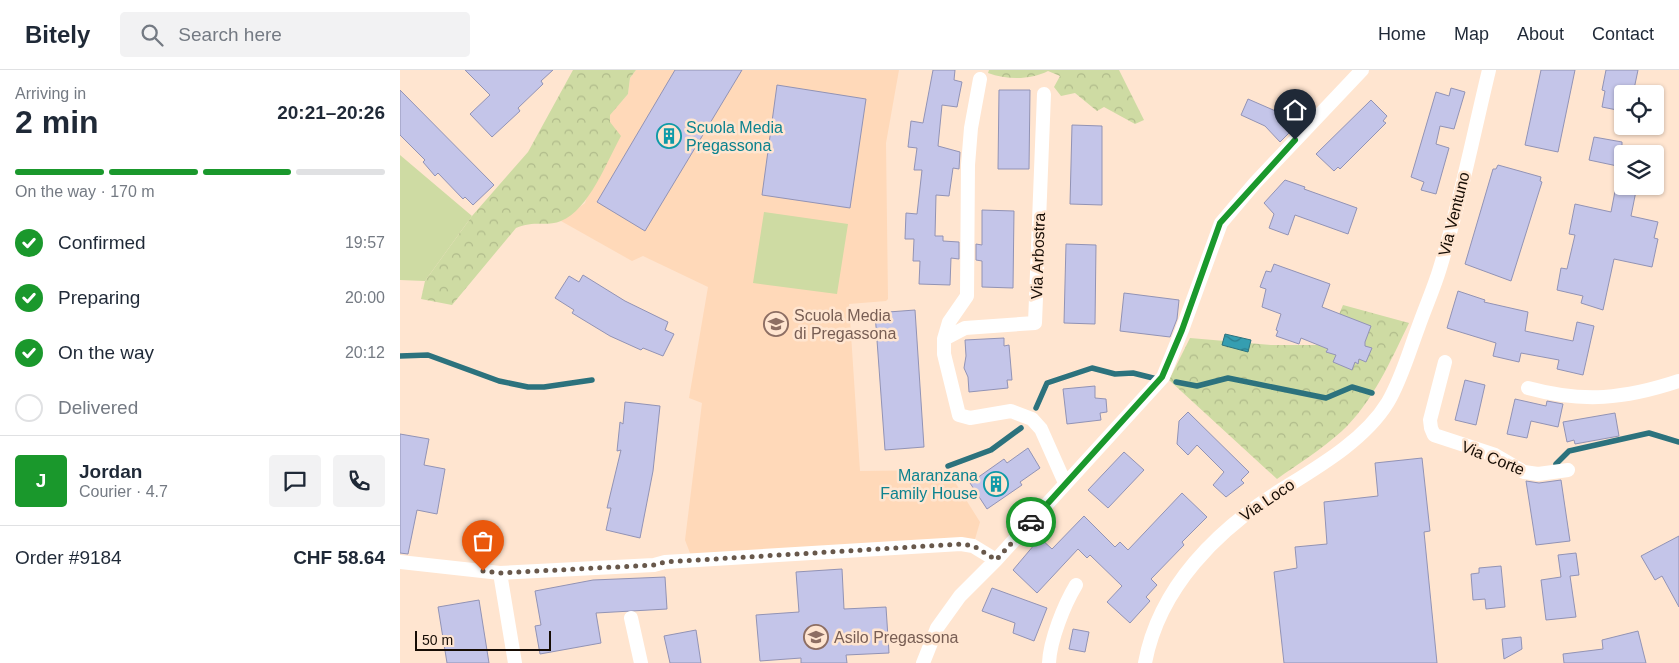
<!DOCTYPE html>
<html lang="en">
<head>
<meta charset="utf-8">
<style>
  :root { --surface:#fff; --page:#f2f2f3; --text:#1f2937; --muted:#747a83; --line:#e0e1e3; --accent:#1a982c }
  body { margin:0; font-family:Helvetica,sans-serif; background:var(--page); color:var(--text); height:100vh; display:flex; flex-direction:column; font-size:19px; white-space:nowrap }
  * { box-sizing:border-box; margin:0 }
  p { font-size:16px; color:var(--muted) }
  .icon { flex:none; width:28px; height:28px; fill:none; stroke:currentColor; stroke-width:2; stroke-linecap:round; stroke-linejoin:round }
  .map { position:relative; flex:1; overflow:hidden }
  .panel { display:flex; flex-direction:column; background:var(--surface); width:400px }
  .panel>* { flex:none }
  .controls { position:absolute; left:1214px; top:15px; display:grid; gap:10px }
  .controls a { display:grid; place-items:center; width:50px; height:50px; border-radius:5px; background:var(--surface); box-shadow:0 1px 4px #0004; font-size:25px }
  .scale { position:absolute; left:15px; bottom:12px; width:136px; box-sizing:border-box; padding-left:5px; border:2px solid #160c04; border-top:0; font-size:14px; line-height:18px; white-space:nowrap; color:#160c04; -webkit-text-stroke:4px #ffe5d0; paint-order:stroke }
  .pin { position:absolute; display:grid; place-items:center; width:42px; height:42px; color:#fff; margin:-51px -21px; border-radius:50% 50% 50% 0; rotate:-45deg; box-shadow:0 0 5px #0007 }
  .pin .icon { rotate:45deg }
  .courier { position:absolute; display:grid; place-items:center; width:50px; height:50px; margin:-25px; border:4px solid #1a982c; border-radius:50%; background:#fff; color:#222; box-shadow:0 1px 6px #0007 }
  .head em { font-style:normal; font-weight:700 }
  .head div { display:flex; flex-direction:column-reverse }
  .head { display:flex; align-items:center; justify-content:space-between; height:85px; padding:0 15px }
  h1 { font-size:32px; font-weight:700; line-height:38px }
  .bar { display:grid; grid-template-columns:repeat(4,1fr); gap:8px 5px; align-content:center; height:60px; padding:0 15px }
  .bar i { height:6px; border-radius:4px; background:var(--line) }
  .bar .current { background:var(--accent) }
  .bar p { grid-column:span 4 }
  .line { display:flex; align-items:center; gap:12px; padding:0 15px; border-top:1px solid var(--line) }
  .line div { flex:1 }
  .round { display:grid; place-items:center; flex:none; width:52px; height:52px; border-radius:5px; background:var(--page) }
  ol { padding:0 15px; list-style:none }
  li { display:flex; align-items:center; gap:15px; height:55px }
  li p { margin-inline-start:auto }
  li .icon { padding:5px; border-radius:50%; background:var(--accent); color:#fff; stroke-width:4 }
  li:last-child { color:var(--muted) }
  li i { width:28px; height:28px; border:2px solid var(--line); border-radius:50% }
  header { display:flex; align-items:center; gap:30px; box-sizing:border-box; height:70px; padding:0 25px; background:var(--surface); border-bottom:1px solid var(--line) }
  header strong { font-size:24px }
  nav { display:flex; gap:28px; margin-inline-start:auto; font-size:18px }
  .search { width:350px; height:45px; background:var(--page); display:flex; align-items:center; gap:12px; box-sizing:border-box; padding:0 18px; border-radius:5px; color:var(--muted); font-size:19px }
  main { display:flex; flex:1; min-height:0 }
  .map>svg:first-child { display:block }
  .built { fill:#ffd9b9 }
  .green { fill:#cedba3 }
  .forest { fill:url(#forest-crowns) }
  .water { fill:url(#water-waves); stroke:#2c727d }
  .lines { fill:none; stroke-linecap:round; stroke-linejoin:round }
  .stream { stroke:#2c727d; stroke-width:5.5 }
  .building { fill:#c4c5e9; stroke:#9293b5 }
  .street { stroke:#fff; stroke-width:14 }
  .done { stroke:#68584b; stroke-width:5; stroke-dasharray:0 9 }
  .route { stroke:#1a982c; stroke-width:6 }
  .labels { text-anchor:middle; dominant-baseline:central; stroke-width:5; stroke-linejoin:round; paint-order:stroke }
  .culture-label { font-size:16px; fill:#0d838f; stroke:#ffe5d0; text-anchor:start }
  .street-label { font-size:16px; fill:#160c04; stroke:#ffe5d0 }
  .education-label { font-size:16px; fill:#785e54; stroke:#ffe5d0; text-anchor:start }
</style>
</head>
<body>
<header>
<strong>Bitely</strong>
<div class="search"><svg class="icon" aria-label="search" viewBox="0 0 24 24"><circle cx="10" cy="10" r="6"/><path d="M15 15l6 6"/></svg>Search here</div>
<nav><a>Home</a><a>Map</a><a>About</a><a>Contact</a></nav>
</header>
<main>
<section class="panel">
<div class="head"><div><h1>2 min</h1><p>Arriving in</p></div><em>20:21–20:26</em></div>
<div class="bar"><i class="current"></i><i class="current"></i><i class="current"></i><i></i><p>On the way · 170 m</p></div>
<ol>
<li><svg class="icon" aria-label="check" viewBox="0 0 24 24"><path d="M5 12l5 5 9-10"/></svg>Confirmed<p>19:57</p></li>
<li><svg class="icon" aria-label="check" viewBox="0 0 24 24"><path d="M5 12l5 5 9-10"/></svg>Preparing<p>20:00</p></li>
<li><svg class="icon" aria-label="check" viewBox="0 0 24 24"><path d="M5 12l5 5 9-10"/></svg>On the way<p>20:12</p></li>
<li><i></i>Delivered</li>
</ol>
<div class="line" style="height:90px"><b class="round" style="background:var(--accent);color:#fff">J</b><div><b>Jordan</b><p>Courier · 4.7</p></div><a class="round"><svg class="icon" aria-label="chat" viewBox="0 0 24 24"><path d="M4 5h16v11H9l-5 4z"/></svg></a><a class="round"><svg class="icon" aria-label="phone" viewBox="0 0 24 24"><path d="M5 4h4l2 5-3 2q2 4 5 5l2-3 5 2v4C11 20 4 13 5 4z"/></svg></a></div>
<div class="line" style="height:65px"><div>Order #9184</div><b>CHF 58.64</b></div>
</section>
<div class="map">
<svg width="1279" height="593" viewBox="0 0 1279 593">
  <defs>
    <pattern id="forest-crowns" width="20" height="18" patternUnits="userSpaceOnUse" patternTransform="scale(1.25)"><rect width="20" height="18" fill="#cedba3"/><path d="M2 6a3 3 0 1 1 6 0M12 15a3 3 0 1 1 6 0" fill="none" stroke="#b0bb8b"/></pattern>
    <pattern id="water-waves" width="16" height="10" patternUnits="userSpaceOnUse" patternTransform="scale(1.25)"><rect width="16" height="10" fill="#359eb1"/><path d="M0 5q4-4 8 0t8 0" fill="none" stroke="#2c7f8e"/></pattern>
  </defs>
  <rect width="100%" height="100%" fill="#ffe5d0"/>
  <!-- built -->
  <path class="built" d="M236,0h263l-13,73 2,156 -2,2 -37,3 11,167 80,-1 13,9 27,43 -7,24 -280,15 -8,-21 17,-137 -13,-5 19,-111 -65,-31 -11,5 -71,-40 24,-18 25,-81v-8l18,-20 2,-16z"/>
  <!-- green -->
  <path class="green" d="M0,85l72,61 -47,65 -25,-1z
    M364,142l84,12 -11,70 -84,-11z"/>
  <!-- forest -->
  <path class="forest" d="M173,0h63l-6,8 -2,16 -18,21v7l11,14c-14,25 -32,74 -60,85 -13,6 -28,-1 -45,7l-64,77 -31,-6 4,-18 47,-65 56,-64z
    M589,0h130l25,50 -9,4 -31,-17 -7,4 -22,-18 -14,3 -7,-9 6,-11 -12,-5c-17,9 -41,9 -60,2z
    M943,235l66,18c-18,37 -36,79 -67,108 -20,18 -44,33 -65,48l-108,-99 21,-42 81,7h55z"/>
  <!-- water -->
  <path class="water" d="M825,264l26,6 -3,12 -26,-7z"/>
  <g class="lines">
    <!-- stream -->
    <path class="stream" d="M0,286l28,-1 71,26 29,6h16l48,-7
      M776,312l21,4 31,-8 98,20 26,-11 20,6
      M636,338l11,-25 45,-15 23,6 18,-1 24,6
      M1156,394l13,-13 80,-18 30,9
      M548,396l43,-16 30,-22"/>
  </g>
  <!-- building -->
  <path class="building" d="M65,0h88l-12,11 2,3 -25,24 2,3 -28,26 -22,-23 20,-19z
    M275,0h67l-97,161 -48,-29z
    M533,0h22l-1,10 8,2 -5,25 -15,-2 -4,41 22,6 -1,17 -6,-1 -4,28 -13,-1 -1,41h8v5l16,1v17l-8,-1 -1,27 -31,-1 1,-23h-7l1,-22h-9l1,-26 11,1 5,-44h-8l3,-22 -9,-1 3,-26 12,2z
    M1141,0h34l-17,82 -33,-7z
    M1206,0h32l-5,24h-11v17l-20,-4 3,-16 -3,-1z
    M377,15l89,14 -16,109 -88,-13z
    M1051,18l14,4 -11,37 -14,-3 -4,18 13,4 -13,46 -15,-4 3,-8 -13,-5 25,-85 13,4z
    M0,20l94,95 -21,20 -8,-8 -2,2 -25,-26 -3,3 -12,-14 2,-2 -25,-25z
    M599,20h31l-1,79h-31z
    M848,29l39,17 13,-13 9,10 -29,29 -15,-16 -24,-11z
    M971,30l16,16 -4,5 3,2 -46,46 -2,-2 -4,4 -18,-17z
    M672,55l30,1v79l-32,-1z
    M1194,67l28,5v25l-33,-7z
    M1098,95l43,12 -1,4 2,1 -31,99 -46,-17 28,-95h3z
    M885,110l20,7 -1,2 53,19 -9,26 -53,-19 -7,20 -19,-7 5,-14 -10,-11z
    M1216,116h21l-6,30 27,6 -4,16 4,1 -6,28 -38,-8 -11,51 -22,-7 2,-7 -26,-6 4,-22 6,1 8,-34 -6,-1 6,-30 36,8z
    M582,140l32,1 -1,77 -31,-1v-26l-6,-1v-16l6,1z
    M666,174l30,1 -1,79 -31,-1z
    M874,194l56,20 -8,23 49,19 -6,16v4l7,2 -6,14 -7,-3 -1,5 -3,-2 -3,8 -19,-8 3,-7 -10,-3 2,-3 -27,-11 -2,6 -23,-8 2,-5 -2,-1 5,-16 -19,-7 4,-18 -6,-2 6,-16 5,1z
    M183,205l42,26 43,21 -3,8 9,4 -11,22 -20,-8 -2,2 -31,-14 -38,-23 2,-3 -19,-12 14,-22 10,6z
    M1058,221l27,9 -1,2 44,10 -3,19 48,10 4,-19 17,4 -11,49 -26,-6 2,-9 -38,-7 -2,9 -26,-6 3,-13 -49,-15z
    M724,223l55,7 -2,19 -7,18 -50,-6z
    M515,240l9,137 -39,3 -10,-137z
    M604,268v8l5,-1 3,35h-5l1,8 -39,4 -1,-15 -4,-9 2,-12 -1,-16z
    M1065,310l20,5 -9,40 -21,-5z
    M695,316v12l11,1 1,13 -7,1 1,7 -34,4 -4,-35z
    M1115,329l31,7 1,-5 16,3 -5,23 -27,-6 -4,17 -20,-4z
    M225,332l35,4 -7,65 -13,67 -34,-8 5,-22h-4l14,-58 -4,1 3,-29 3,2z
    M788,342l61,60 -8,8 3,3 -18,14 -13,-12 11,-13 -27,-27 -9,10 -11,-11 2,-23z
    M1215,343l4,23 -44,8 -1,-4 -7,2 -4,-20z
    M0,364l29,5 -5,26 21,4 -8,45 -20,-4 -9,44 -8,-1z
    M628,378l12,20 -20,14 2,3 -35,24 -17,-26 34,-24 3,4z
    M724,382l20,18 -36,38 -20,-18z
    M1022,388l8,73 -6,1 13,131h-153l-10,-91 23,-4 -2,-21 32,-3 -3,-42 54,-6 -3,-33z
    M1161,410l9,61 -34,4 -10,-64 13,2z
    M782,423l25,24 -25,25 2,3 -33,34 6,6 -11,12 4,4 -20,22 -23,-21 15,-16 -32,-31 -3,3 -9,-9 -41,44 -24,-23 27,-32 12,11 32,-33 31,31 5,-5 8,8z
    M1279,466v71l-17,-31 -7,4 -14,-24z
    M1176,483l3,22 -9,1 6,41 -30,3 -5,-40 20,-3 -3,-22z
    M1101,496l4,41 -19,2 -1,-10 -12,1 -2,-26 8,-1v-5z
    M442,499l2,40 42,-2 3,46 -43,2 1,8h-46v-5l-41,3 -4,-46 43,-3 -3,-40z
    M265,507l2,32 -71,4 5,30 -61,11 -5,-28 6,-1 -6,-34 58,-11z
    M592,518l55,20 -13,33 -21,-8 2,-10 -33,-12z
    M79,530l10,63h-42l-9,-56z
    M673,559l16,3 -4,20 -16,-3z
    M296,560l5,33h-31l-6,-27z
    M1238,561l8,32h-82l-1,-9 40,-5 -1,-9z
    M1121,567l1,12 -18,10 -2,-20z"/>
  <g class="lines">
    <!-- street -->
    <path class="street" d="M580,9l-9,49 -3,37 -1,131 -18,26 -5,17v15l15,61 11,3 41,-7 21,8 9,10 24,54
      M544,269l21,-11 70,-5 9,-229
      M1045,292l-15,58 1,8 3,7 61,20 29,17 14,2 30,-4
      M1128,318c55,15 97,11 151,-7
      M0,492l100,11 154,-8 11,-3 296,-18 12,2 23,14
      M100,503l15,90
      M231,548l10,45
      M523,593l14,-35 23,-32 36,-36 167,-183 19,-47 39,-107 34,-40 107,-113
      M649,593c1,-23 15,-58 27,-78
      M745,593c14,-76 73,-134 136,-173 37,-23 84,-50 107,-88 13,-22 21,-50 30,-74 7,-20 16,-40 22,-60 20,-65 33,-132 49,-198"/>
  </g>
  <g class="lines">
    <!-- done -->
    <path class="done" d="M83,501l17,2 154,-8 11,-3 296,-18 13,2 22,14 35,-38"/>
    <!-- route -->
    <path class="route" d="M631,452l131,-145 20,-47 38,-107 75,-83"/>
  </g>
  <!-- icons -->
  <defs>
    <symbol id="building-ring" viewBox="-11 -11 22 22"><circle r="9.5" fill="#ffe5d0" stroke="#0f9aa8" stroke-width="1.5"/><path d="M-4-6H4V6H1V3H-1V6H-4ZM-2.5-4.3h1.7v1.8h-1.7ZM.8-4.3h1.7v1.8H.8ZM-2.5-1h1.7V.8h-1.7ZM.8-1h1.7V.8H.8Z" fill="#0f9aa8"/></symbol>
    <symbol id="school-ring" viewBox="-11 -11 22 22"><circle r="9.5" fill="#ffe5d0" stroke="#8d6e63" stroke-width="1.5"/><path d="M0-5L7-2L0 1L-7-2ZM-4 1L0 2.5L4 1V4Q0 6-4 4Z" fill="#8d6e63"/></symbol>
  </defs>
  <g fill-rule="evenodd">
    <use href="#building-ring" x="255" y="52" width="28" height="28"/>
    <use href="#school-ring" x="362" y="240" width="28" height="28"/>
    <use href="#building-ring" x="582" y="400" width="28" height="28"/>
    <use href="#school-ring" x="402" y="553" width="28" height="28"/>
  </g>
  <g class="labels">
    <!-- culture labels -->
    <g class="culture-label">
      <text x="286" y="57">Scuola Media<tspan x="286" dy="18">Pregassona</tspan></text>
      <text x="578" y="405" text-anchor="end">Maranzana<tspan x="578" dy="18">Family House</tspan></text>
    </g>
    <!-- street labels -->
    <g class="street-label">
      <text transform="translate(1054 144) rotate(-76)">Via Ventuno</text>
      <text transform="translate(638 186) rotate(-88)">Via Arbostra</text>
      <text transform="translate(1093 388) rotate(22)">Via Corte</text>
      <text transform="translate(867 430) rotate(-34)">Via Loco</text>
    </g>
    <!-- education labels -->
    <g class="education-label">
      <text x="394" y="245">Scuola Media<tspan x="394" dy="18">di Pregassona</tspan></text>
      <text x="434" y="567">Asilo Pregassona</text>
    </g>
  </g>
</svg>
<div class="controls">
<a><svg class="icon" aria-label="locate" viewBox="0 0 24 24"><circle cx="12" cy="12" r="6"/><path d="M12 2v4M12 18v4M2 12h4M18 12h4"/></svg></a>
<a><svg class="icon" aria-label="layers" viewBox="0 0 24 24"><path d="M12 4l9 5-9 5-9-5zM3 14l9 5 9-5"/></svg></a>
</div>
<div class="scale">50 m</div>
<div class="pin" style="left:83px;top:501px;background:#ea580c"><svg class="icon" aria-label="bag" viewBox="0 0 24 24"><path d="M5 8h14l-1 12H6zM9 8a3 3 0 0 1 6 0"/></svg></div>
<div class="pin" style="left:895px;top:70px;background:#1f2937"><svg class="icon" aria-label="home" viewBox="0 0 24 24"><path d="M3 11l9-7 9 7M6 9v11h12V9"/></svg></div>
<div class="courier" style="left:631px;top:452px"><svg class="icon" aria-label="car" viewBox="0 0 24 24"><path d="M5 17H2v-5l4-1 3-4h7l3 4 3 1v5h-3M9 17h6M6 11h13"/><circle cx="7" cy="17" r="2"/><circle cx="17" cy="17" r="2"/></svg></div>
</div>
</main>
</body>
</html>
